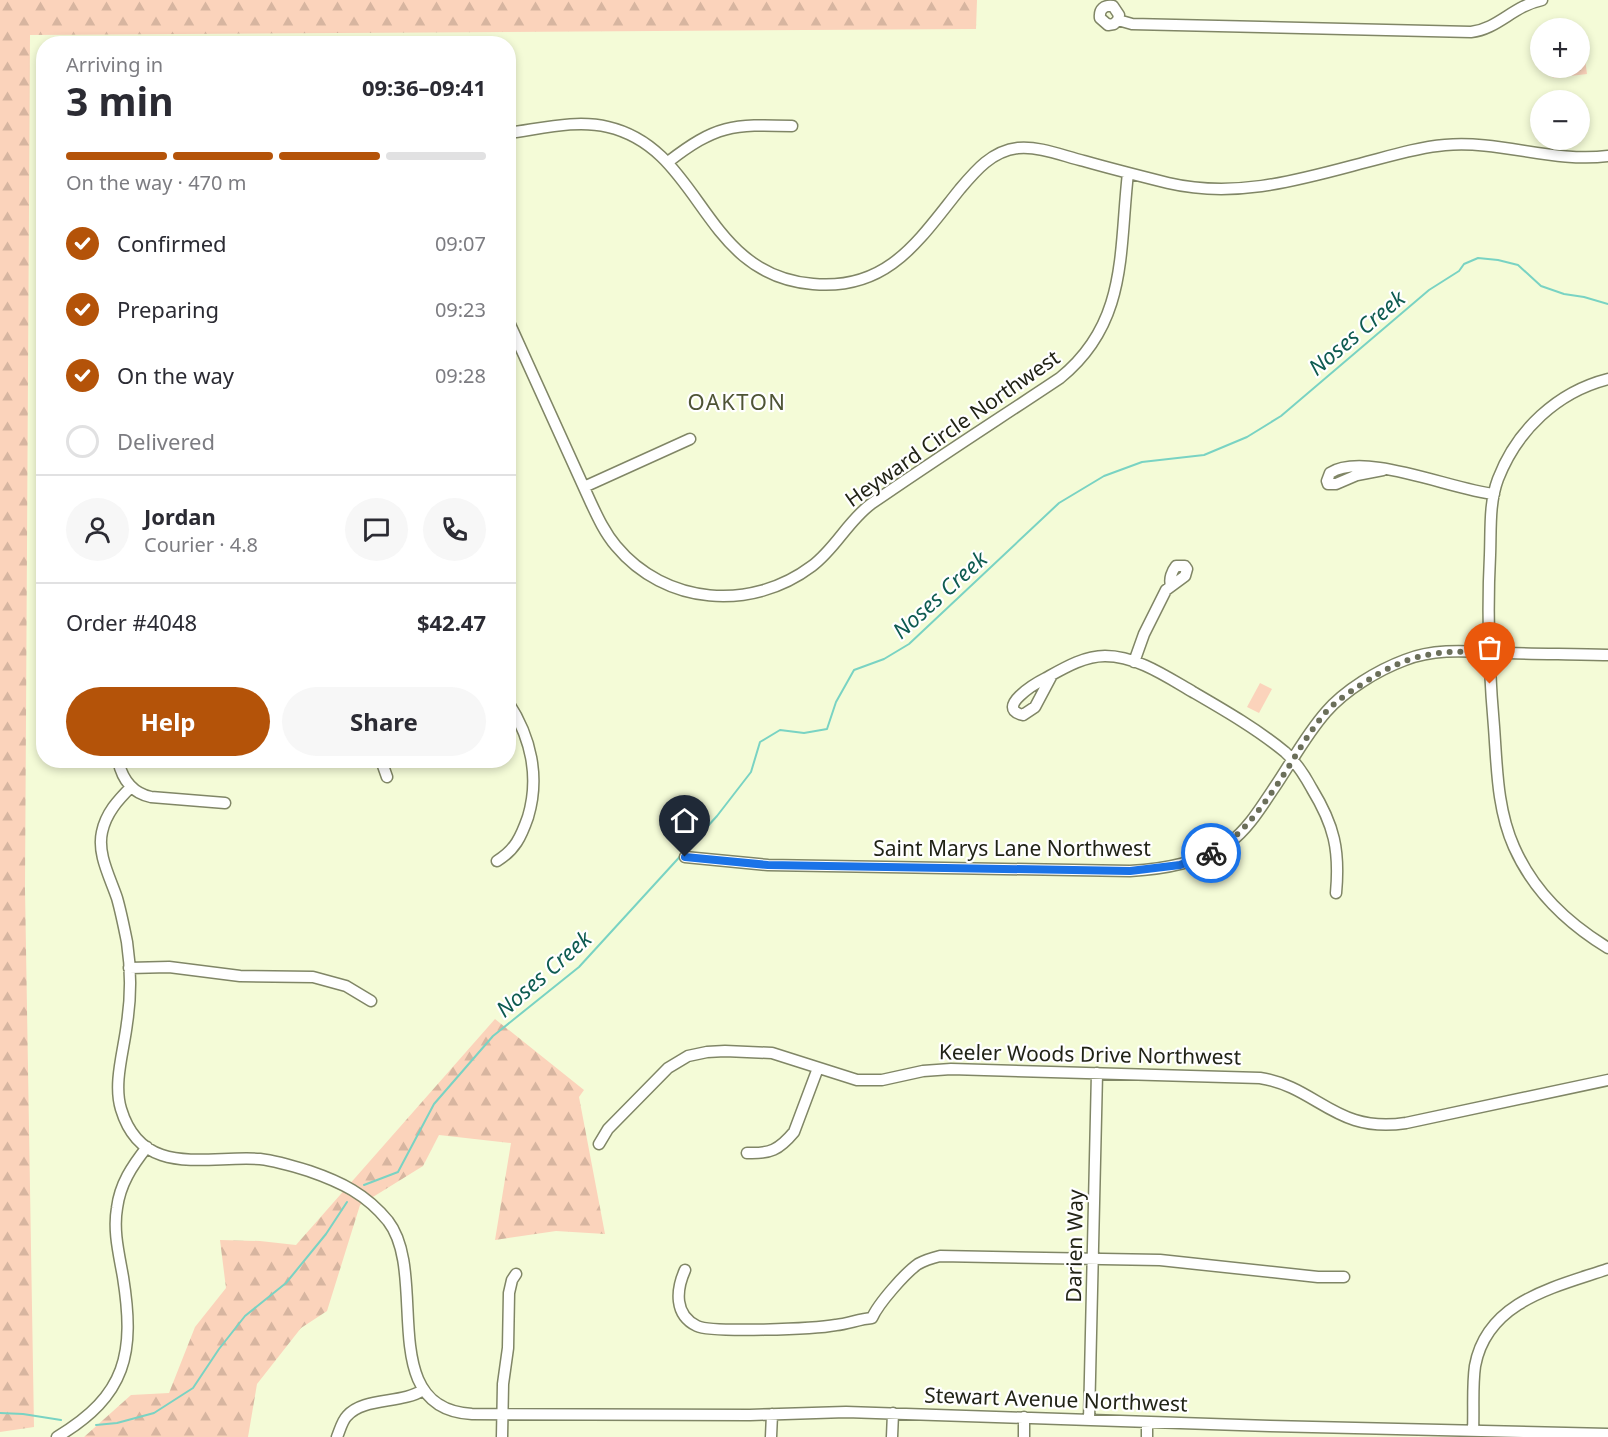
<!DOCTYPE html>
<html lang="en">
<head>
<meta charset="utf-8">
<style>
  :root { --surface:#fff; --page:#f7f7f7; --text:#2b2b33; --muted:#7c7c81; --line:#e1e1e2; --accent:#b45309 }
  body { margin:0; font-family:"Noto Sans",sans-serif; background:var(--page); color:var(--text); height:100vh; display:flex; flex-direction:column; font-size:22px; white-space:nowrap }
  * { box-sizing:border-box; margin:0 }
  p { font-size:20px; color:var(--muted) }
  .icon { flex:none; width:33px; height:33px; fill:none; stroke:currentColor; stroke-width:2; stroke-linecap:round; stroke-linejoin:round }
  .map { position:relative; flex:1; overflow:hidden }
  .details { position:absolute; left:36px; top:36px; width:480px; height:732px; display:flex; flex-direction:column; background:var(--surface); border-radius:24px; box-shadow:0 3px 9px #0003 }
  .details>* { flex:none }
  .buttons { position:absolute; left:1530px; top:18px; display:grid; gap:12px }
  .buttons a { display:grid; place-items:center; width:60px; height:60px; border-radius:50%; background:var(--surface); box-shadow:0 3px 9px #0003; font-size:30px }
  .pin { position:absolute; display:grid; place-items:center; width:51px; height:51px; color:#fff; margin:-62px -26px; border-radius:50% 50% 50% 0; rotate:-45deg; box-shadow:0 0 6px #0007 }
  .pin .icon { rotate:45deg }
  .courier { position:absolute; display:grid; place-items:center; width:60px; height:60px; margin:-30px; border:4px solid #1a73e8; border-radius:50%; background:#fff; color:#222; box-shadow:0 2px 8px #0007 }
  .overview em { font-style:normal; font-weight:700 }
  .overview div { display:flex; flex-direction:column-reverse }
  .overview { display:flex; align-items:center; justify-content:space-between; height:102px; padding:0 30px }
  h1 { font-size:39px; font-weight:700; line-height:45px }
  .bar { display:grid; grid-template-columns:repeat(4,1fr); gap:9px 6px; align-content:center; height:72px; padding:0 30px }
  .bar i { height:8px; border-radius:4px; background:var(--line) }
  .bar .on { background:var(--accent) }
  .bar p { grid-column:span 4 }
  .line { display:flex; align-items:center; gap:15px; padding:0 30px; border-top:2px solid var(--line) }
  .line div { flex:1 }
  .round { display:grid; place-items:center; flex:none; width:63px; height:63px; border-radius:32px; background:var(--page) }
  ol { padding:0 30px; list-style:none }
  li { display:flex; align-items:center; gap:18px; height:66px }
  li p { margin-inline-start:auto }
  li .icon { padding:6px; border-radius:50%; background:var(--accent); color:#fff; stroke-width:4 }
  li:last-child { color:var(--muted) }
  li i { width:33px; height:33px; border:3px solid var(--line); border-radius:50% }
  .primary-button { display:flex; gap:12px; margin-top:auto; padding:12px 30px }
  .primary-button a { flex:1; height:69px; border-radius:36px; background:var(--accent); color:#fff; font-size:24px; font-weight:700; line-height:69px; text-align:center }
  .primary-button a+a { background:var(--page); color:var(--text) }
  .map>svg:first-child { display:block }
  .grass { fill:#fbd3bb }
  .forest { fill:url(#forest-firs) }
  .cemetery { fill:url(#cemetery-stones) }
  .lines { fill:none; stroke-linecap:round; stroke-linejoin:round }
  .stream { stroke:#79d3c3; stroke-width:2 }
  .minor-casing { stroke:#808666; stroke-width:13 }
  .minor { stroke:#fff; stroke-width:10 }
  .done { stroke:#6b6f5a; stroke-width:6; stroke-dasharray:0 10.8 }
  .route { stroke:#1a73e8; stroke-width:8 }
  .labels { text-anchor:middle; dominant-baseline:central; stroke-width:4.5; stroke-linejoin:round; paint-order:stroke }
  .street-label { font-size:21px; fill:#212316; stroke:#fff }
  .water-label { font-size:22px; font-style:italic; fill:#0e5b51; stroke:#fff }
  .neighbourhood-label { font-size:22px; letter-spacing:1.5px; fill:#4e5435; stroke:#fff }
</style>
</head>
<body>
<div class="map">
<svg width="1608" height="1437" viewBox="0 0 1608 1437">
  <defs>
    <pattern id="forest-firs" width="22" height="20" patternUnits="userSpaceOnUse" patternTransform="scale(1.5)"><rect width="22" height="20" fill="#fbd3bb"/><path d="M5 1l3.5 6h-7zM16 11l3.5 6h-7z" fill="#d7b5a0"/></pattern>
    <pattern id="cemetery-stones" width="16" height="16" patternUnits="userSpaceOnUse" patternTransform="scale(1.5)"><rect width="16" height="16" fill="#fbd3bb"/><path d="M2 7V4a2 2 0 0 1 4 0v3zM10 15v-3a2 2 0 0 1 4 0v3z" fill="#d7b5a0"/></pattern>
  </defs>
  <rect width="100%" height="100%" fill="#f4fbd7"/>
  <!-- grass -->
  <path class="grass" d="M1260,683l12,6 -13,24 -12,-6z"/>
  <!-- forest -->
  <path class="forest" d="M0,0h977l-1,29 -946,6 -5,854 9,538 -34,5z
    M495,1019l89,71 -5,7 26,137 -49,-3 -61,9 16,-97 -72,-8 -16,31 -63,39 -33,106 -26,17 -44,56 -9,53h-164l47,-42 38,-2 26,-66 31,-39 -6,-48 40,1 36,4z"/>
  <!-- cemetery -->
  <path class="cemetery" d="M1584,51l3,23 -34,4 -1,-10h28v-16z"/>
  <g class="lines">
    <!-- stream -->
    <path class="stream" d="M364,1185l34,-13 36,-68 59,-68 86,-69 138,-151 34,-44 9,-30 20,-12 24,3 23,-4 9,-27 18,-32 30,-11 25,-15 150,-141 45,-27 38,-14 62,-7 43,-18 34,-21 148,-126 30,-19 5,-7 14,-6 20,2 20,5 23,21 23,8 20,3 24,7
      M0,1413l23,1 38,6
      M96,1425l21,-2 37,-10 39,-25 26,-39 26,-33 41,-33 40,-49 21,-32"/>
    <defs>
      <path id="minor" d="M1118,20l1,-5 -6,-9c-9,-1 -14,3 -13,12l8,7 6,-1 4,-4 14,4 339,8c27,-3 42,-26 71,-32
        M508,133c32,-4 68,-14 100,-6 95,22 93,148 205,157 75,7 106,-44 147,-95 16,-19 32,-38 58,-41 22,-2 45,8 66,13 28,8 56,15 84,22 73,17 140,-6 210,-24 22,-6 44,-12 67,-14 55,-5 108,18 163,11
        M668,162c48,-37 64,-38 124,-36
        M508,320l83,183c7,15 14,30 25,43 49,59 135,66 196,20 23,-17 36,-45 59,-62 62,-43 126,-84 189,-126 68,-55 59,-126 68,-205
        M1608,379c-51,13 -91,51 -110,100 -9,24 -7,50 -8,76 -3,58 -1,115 4,172 3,40 3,82 20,120 20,45 53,76 94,101
        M1383,470l-26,5 -21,9h-8l-1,-3 3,-8c34,-22 123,17 164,21
        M584,487l106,-48
        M1134,662l10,-28 22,-44 19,-14 2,-7 -2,-3h-9c-4,5 -7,13 -5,19
        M1052,675l-17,32 -12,8c-29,-7 13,-32 23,-37 18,-10 38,-22 59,-22 32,0 62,21 88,36 31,18 64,37 92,60 11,10 20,24 27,37 22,36 28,61 24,104
        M118,760c4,19 14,33 33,37l74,6
        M381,760l6,17
        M131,787c-13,13 -25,26 -29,45 -5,22 8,45 15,66 4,14 7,29 10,44 4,27 4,55 0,81 -3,27 -14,60 -6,86 21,70 86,46 139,50 17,2 33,7 49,12 32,11 57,23 79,50 42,54 -14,188 84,193l278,1 96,-3 424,14 338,8
        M685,857l83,8 362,6c35,-2 69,-8 99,-28 18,-13 31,-34 43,-52 18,-26 33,-55 54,-79 19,-22 52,-42 79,-52 33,-13 68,-8 103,-7 33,1 67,1 100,2
        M497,861c18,-11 24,-24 31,-44 12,-40 3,-80 -20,-115
        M129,968l40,-1 71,9 73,1 33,9 25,15
        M599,1144l9,-15 60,-61 20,-12 19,-4 18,-1 47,2 85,27h25l41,-9 28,-2 309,9c58,9 75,56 146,45l202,-43
        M747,1153c23,1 32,-3 47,-21l24,-64
        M685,1270c-9,20 -11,45 12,56 14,7 118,3 139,-1 12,-1 23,-6 36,-7 6,-14 33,-45 46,-54 7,-4 14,-6 22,-8l220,4 158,17h26
        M1089,1420l8,-347
        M1473,1431c1,-21 -1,-44 2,-65 12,-65 80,-79 133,-97
        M57,1437c70,-42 78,-84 66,-160 -4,-23 -10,-46 -6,-69 3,-24 15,-42 30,-61
        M337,1437c3,-7 5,-16 10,-21 16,-19 55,-12 76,-26
        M502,1437l1,-53 5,-36 1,-55 3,-13 4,-6
        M771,1437l1,-23
        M892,1437l1,-24
        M1024,1437v-20
        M1147,1437v-15"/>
    </defs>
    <!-- minor casing -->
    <use href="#minor" class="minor-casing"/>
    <!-- minor -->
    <use href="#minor" class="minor"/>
  </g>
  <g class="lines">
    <!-- done -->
    <path class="done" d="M1211,853c30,-16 47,-41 66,-68 16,-24 30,-51 49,-73 10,-11 24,-20 36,-28 45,-30 73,-34 127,-32l1,32"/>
    <!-- route -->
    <path class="route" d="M685,857l83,8 362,6 50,-6 31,-12"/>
  </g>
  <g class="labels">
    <!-- street labels -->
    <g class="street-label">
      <text transform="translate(952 428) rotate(-35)">Heyward Circle Northwest</text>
      <text x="1012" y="848">Saint Marys Lane Northwest</text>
      <text transform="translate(1090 1054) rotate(1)">Keeler Woods Drive Northwest</text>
      <text transform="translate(1074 1246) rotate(-89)">Darien Way</text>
      <text transform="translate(1056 1399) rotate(2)">Stewart Avenue Northwest</text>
    </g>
    <!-- water labels -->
    <g class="water-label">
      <text transform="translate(1356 332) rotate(-40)">Noses Creek</text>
      <text transform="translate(939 594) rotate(-42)">Noses Creek</text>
      <text transform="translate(543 973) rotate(-41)">Noses Creek</text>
    </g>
    <!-- neighbourhood labels -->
    <g class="neighbourhood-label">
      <text x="737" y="401">OAKTON</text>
    </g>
  </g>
</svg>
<div class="buttons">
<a>+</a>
<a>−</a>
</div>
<div class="pin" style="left:1490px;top:684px;background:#ea580c"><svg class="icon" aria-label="bag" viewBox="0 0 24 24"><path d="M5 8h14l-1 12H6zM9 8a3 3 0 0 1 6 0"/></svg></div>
<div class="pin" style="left:685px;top:857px;background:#1f2937"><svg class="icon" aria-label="home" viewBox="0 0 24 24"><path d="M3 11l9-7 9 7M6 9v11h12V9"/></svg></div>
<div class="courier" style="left:1211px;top:853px"><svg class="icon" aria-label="bike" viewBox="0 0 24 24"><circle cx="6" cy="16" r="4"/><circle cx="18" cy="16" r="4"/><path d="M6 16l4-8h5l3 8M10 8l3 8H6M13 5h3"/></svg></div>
<section class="details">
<div class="overview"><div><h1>3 min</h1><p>Arriving in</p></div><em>09:36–09:41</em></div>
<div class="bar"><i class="on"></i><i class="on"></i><i class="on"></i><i></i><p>On the way · 470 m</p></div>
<ol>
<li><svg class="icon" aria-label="check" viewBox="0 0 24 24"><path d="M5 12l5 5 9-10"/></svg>Confirmed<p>09:07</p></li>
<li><svg class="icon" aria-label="check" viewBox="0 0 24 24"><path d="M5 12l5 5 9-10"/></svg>Preparing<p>09:23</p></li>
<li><svg class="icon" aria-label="check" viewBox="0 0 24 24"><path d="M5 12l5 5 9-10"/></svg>On the way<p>09:28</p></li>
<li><i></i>Delivered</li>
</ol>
<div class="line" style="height:108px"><a class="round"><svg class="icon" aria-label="person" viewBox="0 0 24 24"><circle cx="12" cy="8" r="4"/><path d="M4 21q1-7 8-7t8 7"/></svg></a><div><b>Jordan</b><p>Courier · 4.8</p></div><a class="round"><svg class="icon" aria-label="chat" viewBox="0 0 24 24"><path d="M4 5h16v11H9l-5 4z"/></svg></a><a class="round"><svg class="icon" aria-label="phone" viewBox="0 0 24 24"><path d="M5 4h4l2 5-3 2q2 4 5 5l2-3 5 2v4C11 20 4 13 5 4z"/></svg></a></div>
<div class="line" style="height:78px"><div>Order #4048</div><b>$42.47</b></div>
<div class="primary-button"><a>Help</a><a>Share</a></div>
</section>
</div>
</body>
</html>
